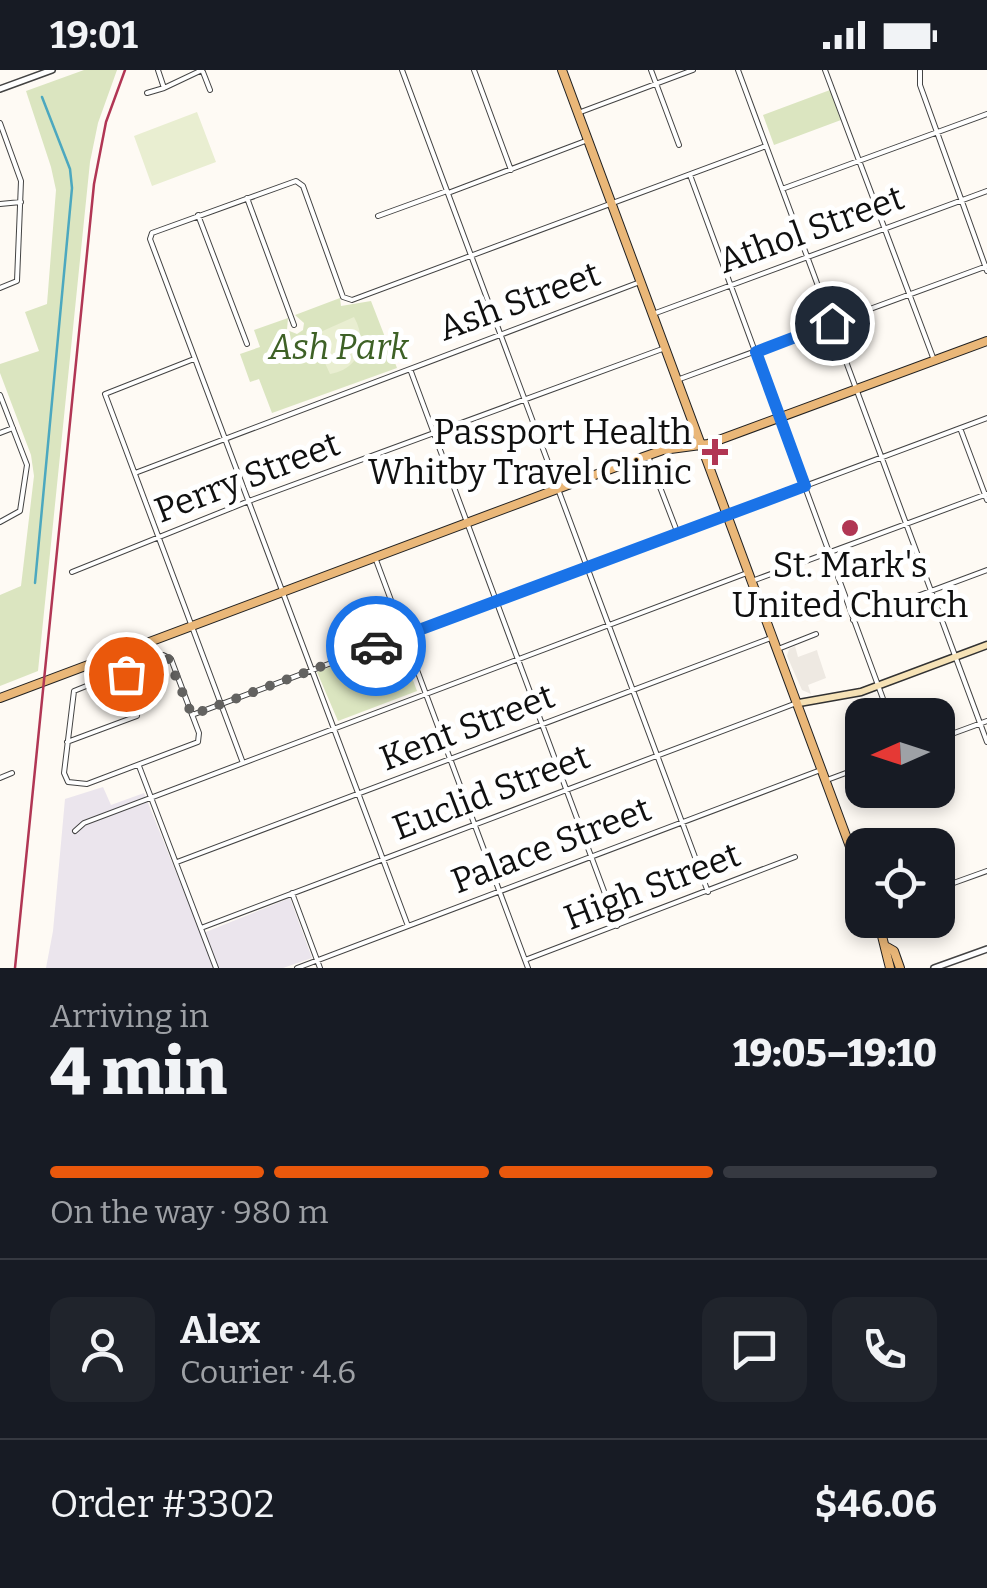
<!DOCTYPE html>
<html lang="en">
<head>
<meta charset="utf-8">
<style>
  :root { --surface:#171b24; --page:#20242c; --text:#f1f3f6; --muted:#9ea1a6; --line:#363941; --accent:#ea580c }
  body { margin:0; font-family:Bitter,serif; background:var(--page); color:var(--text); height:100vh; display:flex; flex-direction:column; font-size:38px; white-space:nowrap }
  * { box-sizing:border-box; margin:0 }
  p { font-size:32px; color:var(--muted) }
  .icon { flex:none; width:55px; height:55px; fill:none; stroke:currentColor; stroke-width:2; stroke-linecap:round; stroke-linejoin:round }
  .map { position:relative; height:898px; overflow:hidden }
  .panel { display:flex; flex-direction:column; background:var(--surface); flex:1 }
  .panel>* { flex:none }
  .needle { width:65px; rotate:267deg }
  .buttons { position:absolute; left:845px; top:628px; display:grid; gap:20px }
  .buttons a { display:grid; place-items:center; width:110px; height:110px; border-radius:20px; background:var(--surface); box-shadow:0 5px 15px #0003; font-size:50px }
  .pin { position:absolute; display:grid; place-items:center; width:85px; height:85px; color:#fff; margin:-42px; border:5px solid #fff; border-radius:50%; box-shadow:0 2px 10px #0007 }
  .courier { position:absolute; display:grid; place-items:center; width:100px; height:100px; margin:-50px; border:8px solid #1a73e8; border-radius:50%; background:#fff; color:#222; box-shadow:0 2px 12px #0007 }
  .headline em { font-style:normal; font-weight:800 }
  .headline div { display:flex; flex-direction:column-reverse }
  .headline { display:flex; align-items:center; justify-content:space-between; height:170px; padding:0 50px }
  h1 { font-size:65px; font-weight:800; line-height:75px }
  .bar { display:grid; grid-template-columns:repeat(4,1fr); gap:15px 10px; align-content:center; height:120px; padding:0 50px }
  .bar i { height:12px; border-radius:8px; background:var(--line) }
  .bar .on { background:var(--accent) }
  .bar p { grid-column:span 4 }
  .line { display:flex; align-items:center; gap:25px; padding:0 50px; border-top:2px solid var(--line) }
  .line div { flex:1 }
  .round { display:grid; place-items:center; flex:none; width:105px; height:105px; border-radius:20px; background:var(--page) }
  .status { display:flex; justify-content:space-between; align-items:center; height:70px; padding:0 50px; background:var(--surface); direction:ltr }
  .status svg { height:28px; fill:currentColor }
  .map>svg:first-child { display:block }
  .industrial { fill:#ebe5ed }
  .green { fill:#dbe5c0 }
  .pitch { fill:#e9eed1 }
  .plaza { fill:#eee9e2 }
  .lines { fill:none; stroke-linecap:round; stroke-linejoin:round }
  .stream { stroke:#4ca8bf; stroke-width:2.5 }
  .minor-casing { stroke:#434343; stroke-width:6 }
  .tertiary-casing { stroke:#434343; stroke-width:8 }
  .secondary-casing { stroke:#323232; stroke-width:9 }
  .primary-casing { stroke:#212121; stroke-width:10 }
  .minor { stroke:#fff; stroke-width:4 }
  .tertiary { stroke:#fff; stroke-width:5 }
  .secondary { stroke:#f6e2b6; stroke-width:6 }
  .primary { stroke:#eab778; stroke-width:8 }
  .rail { stroke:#b13654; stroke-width:2.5 }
  .done { stroke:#636260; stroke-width:10; stroke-dasharray:0 18 }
  .route { stroke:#1a73e8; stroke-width:12 }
  .poi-dot { fill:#b13654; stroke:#fff; stroke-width:4 }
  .labels { text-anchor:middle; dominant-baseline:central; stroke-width:10; stroke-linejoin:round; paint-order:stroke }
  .street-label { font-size:35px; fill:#101010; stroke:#fff }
  .park-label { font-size:35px; font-style:italic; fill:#3e6126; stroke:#fff }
  .poi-label { font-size:35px; fill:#101010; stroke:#fff; text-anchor:end }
</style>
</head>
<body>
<div class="status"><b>19:01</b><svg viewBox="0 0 49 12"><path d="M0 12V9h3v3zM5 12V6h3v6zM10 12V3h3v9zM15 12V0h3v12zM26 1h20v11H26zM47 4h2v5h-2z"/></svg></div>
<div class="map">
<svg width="987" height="898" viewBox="0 0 987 898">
  <rect width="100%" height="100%" fill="#fefaf4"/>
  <!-- industrial -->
  <path class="industrial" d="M103,717l8,18 33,-12 57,141 89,-36 22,60 -29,10h-237l7,-37 12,-132z"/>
  <!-- green -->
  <path class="green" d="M84,0h33l-19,53 -8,39 -52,509 -38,15v-91l21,-9 13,-110 -3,-21 -31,-82v-9l39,-13 -14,-39 22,-8 9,-114 -5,-23 -25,-76z
    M830,20l11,30 -67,25 -11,-30z
    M340,228l1,8 30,-5 26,67 -125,45 -13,-34 -9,3 -10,-28 20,-7 -6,-17 34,-12 -1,12 10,4 6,-4 1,-7 -9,-8z
    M394,572h5l18,49 -79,30 -21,-49z"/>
  <!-- pitch -->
  <path class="pitch" d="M197,42l19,50 -64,24 -18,-50z
    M354,247c14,25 6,52 -24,57l-16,-35 2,-5z"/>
  <!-- plaza -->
  <path class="plaza" d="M795,576l3,11 19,-7 1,4 8,24 -18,7 3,9 -9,-4 -15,-34 2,-7z"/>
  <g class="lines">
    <!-- stream -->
    <path class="stream" d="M35,513l37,-395 -2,-19 -28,-72"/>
    <defs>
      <path id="minor" d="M158,0l6,18 38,-18
        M402,0l306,822
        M474,0l37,100
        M651,0l28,75
        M738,0l249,672
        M825,0l109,290
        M920,1v14l67,186
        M203,2l7,18
        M147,23l17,-5
        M578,43l115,-43
        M0,53l21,58 -4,100 -17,7
        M690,105l199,540
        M782,119l205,-75
        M448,123l140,-53
        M247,128l47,127
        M0,134l21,-2
        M198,145l49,129
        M378,146l69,-25
        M653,244l334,-123
        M194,289l-89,35 138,369
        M410,299l207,557
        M677,310l310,-114
        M0,325l27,70 -7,46 -20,11
        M960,358l27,72
        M0,363l13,-5
        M648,386l30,78
        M135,403l505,-191
        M376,490l152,408
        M72,502l177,-71 416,-153
        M752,511l235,-87
        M853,550l134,-50
        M778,579l38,-15
        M163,585l8,4 28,74 -1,9 -111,42 -19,-2 -4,-9 10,-82z
        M192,645l795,-297
        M938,669l49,-18
        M67,672l70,-26 1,-11 -14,-36
        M139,696l77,202
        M0,708l12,-5
        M827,710l35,-13
        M75,761l9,-8 663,-250
        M177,792l594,-224
        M948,815l39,-14
        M292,823l28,75
        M408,856l-258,-687 2,-6 144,-52 7,5 40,111 9,3 414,-154
        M201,858l593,-224
        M525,890l270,-103
        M297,898l521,-197"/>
      <path id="tertiary" d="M0,19l52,-19
        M934,898l53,-19"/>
      <path id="secondary" d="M799,633l62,-11 126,-47"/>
      <path id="primary" d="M562,0l300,809
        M0,628l632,-237 31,-11 45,-6 279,-103
        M878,850l12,48
        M887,877l7,4 6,17"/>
    </defs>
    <!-- minor casing -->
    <use href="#minor" class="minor-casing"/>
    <!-- tertiary casing -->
    <use href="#tertiary" class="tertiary-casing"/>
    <!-- secondary casing -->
    <use href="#secondary" class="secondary-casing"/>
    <!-- primary casing -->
    <use href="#primary" class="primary-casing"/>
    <!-- minor -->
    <use href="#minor" class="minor"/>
    <!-- tertiary -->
    <use href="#tertiary" class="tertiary"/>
    <!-- secondary -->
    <use href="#secondary" class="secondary"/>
    <!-- primary -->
    <use href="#primary" class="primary"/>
    <!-- rail -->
    <path class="rail" d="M15,898l79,-784 12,-62 19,-52"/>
  </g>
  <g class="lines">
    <!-- done -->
    <path class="done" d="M126,604l-2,-5 35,-13h8l25,59 184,-69"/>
    <!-- route -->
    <path class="route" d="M376,576l429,-160 -49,-134 76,-29"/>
  </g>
  <!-- markers -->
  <g class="poi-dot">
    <path d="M710 367h10v10h10v10h-10v10h-10v-10h-10v-10h10z"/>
    <circle cx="850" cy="458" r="10"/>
  </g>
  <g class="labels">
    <!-- street labels -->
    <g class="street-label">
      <text transform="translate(811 159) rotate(-20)">Athol Street</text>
      <text transform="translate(519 231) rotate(-20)">Ash Street</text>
      <text transform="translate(247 407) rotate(-21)">Perry Street</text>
      <text transform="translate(467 657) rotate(-21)">Kent Street</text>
      <text transform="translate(491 722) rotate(-21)">Euclid Street</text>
      <text transform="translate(551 775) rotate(-21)">Palace Street</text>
      <text transform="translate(652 816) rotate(-21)">High Street</text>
    </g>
    <!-- park labels -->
    <g class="park-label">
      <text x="339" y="277">Ash Park</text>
    </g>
    <!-- poi labels -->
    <g class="poi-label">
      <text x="692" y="362">Passport Health<tspan x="692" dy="40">Whitby Travel Clinic</tspan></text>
      <text x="850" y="495" text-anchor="middle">St. Mark's<tspan x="850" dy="40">United Church</tspan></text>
    </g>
  </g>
</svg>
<div class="buttons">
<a><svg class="needle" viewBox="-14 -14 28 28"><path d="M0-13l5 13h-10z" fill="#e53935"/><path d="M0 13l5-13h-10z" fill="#9ea1a6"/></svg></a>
<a><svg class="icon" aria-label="locate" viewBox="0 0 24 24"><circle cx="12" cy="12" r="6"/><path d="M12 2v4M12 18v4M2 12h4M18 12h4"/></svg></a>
</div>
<div class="pin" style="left:126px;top:604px;background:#ea580c"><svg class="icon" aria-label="bag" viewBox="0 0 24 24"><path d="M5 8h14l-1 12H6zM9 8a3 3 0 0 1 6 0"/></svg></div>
<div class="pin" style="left:832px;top:253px;background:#1f2937"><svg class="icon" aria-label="home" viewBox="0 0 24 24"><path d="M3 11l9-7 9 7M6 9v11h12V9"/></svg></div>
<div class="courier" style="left:376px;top:576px"><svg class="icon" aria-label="car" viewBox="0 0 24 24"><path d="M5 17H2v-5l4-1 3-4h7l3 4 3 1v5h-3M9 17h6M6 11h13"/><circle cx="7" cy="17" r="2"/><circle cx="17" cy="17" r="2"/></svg></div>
</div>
<section class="panel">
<div class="headline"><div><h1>4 min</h1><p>Arriving in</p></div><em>19:05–19:10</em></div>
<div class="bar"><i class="on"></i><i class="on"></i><i class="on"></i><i></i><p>On the way · 980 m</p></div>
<div class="line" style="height:180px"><a class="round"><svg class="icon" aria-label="person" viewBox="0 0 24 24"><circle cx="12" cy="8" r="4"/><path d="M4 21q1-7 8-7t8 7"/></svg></a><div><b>Alex</b><p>Courier · 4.6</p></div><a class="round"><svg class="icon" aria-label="chat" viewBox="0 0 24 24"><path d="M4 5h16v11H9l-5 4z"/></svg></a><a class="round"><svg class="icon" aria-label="phone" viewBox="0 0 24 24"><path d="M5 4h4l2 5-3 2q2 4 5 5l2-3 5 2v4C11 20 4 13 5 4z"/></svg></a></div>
<div class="line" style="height:130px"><div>Order #3302</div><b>$46.06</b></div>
</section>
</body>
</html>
